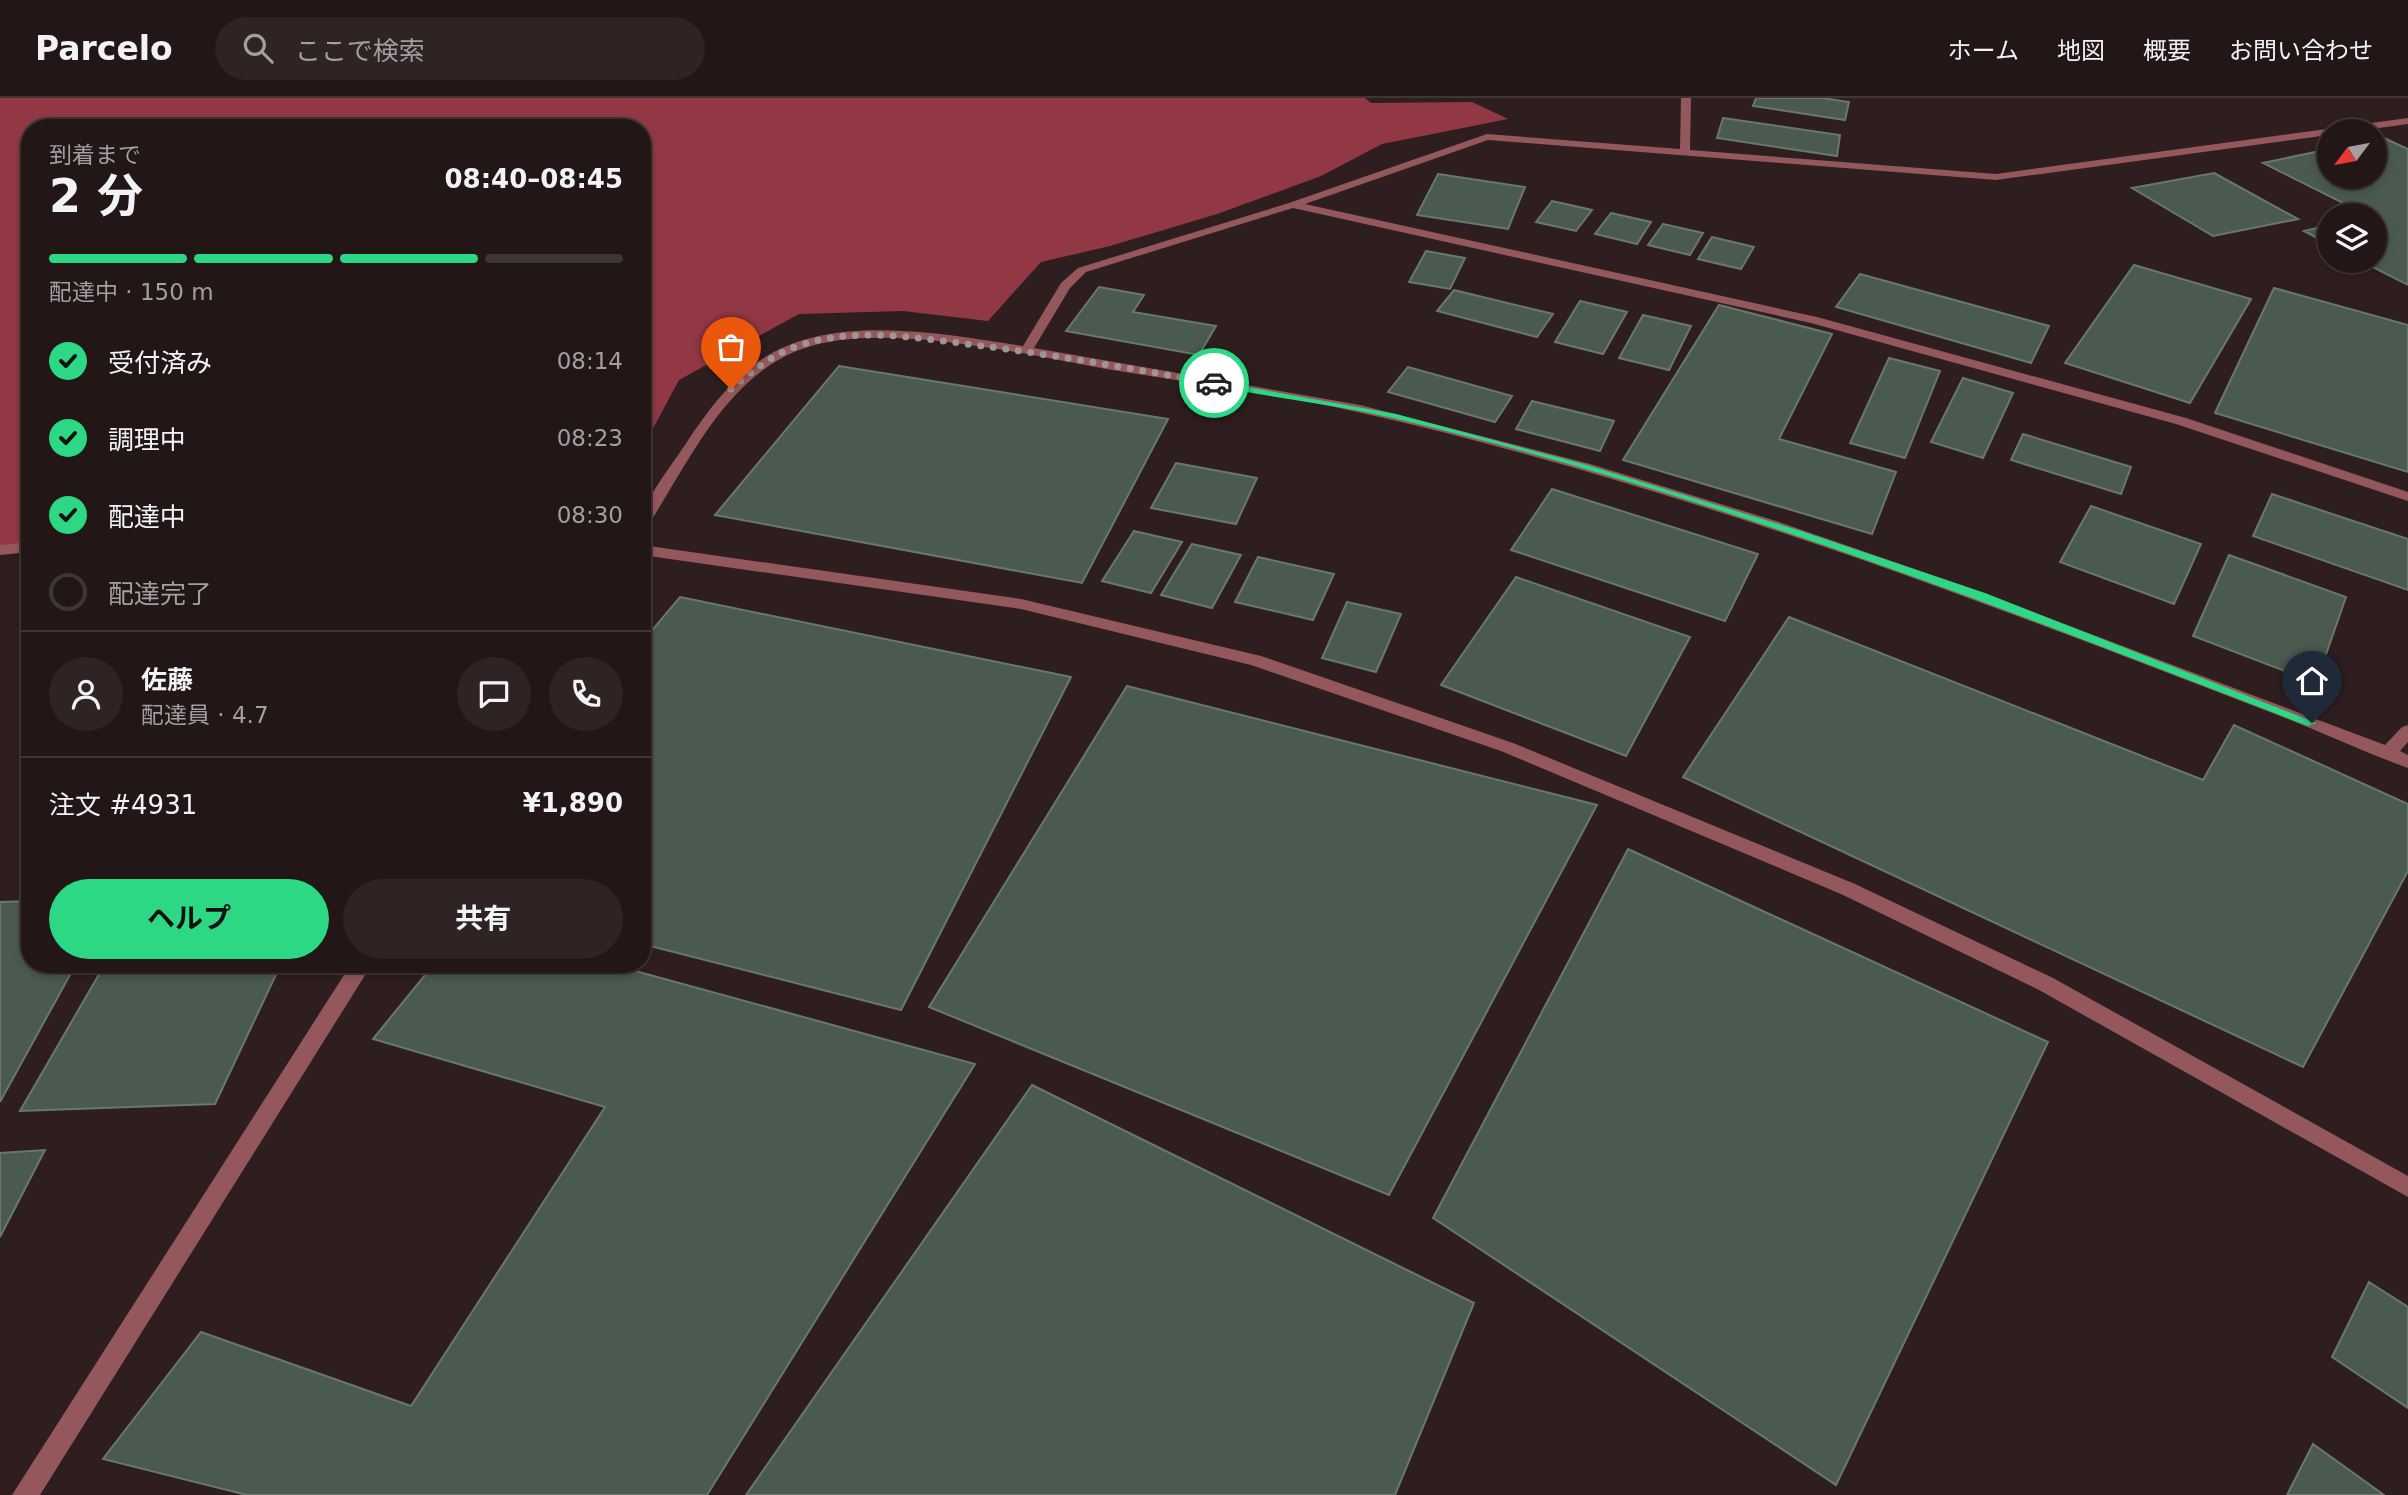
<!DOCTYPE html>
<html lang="ja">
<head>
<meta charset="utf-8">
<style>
  :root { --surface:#231617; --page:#2f2324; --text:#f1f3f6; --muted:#a39fa1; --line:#403536; --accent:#2dd884 }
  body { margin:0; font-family:"DejaVu Sans","Noto Sans JP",sans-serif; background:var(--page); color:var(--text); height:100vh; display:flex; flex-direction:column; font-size:26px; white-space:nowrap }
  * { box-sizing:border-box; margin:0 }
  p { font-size:23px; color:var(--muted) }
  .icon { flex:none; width:38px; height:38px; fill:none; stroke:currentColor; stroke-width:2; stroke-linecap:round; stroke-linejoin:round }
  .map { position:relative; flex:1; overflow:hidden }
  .panel { position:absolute; left:21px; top:21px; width:630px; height:854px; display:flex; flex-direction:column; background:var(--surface); border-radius:28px; box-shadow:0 4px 10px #0003,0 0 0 2px var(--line) }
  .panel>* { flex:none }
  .needle { width:46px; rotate:238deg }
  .buttons { position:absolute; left:2317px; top:21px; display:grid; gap:14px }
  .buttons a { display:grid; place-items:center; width:70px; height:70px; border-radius:50%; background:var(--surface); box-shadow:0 4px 10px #0003,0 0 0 2px var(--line); font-size:35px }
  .pin { position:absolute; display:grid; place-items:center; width:60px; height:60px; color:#fff; margin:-72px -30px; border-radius:50% 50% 50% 0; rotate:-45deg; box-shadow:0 0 7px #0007 }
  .pin .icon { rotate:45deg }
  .courier { position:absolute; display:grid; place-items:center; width:70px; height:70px; margin:-35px; border:5px solid #2dd884; border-radius:50%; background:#fff; color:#222; box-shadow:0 2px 9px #0007 }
  .summary em { font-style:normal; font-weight:700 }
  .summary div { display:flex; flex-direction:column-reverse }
  .summary { display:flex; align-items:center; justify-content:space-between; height:119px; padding:0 28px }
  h1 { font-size:46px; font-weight:700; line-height:52px }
  .bar { display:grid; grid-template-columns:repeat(4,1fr); gap:10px 7px; align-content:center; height:84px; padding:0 28px }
  .bar i { height:9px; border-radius:5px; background:var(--line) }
  .bar .current { background:var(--accent) }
  .bar p { grid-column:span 4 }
  .line { display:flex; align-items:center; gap:18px; padding:0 28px; border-top:2px solid var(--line) }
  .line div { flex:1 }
  .round { display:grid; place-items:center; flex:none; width:74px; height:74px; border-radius:37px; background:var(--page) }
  ol { padding:0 28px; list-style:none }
  li { display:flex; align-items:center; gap:21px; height:77px }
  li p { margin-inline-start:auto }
  li .icon { padding:7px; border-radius:50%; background:var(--accent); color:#111; stroke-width:4 }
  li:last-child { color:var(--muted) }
  li i { width:38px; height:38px; border:4px solid var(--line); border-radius:50% }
  .primary-button { display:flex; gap:14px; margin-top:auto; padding:14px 28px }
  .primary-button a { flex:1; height:80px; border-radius:42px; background:var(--accent); color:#111; font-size:28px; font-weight:700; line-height:80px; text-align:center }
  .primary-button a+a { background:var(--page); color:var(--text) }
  header { display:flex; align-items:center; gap:42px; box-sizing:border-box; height:98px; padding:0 35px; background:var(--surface); border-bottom:2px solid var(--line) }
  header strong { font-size:33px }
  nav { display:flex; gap:38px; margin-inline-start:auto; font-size:24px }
  .search { width:490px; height:63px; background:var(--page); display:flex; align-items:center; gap:18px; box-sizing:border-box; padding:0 24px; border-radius:38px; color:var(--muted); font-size:26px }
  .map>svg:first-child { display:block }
  .forest { fill:#923844 }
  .building { fill:#4a5a4f; stroke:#68786d; stroke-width:2 }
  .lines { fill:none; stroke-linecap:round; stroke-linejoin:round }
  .minor { fill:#94575c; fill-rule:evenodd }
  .route { fill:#2dd884 }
  .done { stroke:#a19495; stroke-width:7; stroke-dasharray:0 12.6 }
</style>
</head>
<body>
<header>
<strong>Parcelo</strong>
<div class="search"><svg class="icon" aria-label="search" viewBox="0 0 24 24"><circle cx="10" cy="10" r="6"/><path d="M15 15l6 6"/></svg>ここで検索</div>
<nav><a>ホーム</a><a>地図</a><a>概要</a><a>お問い合わせ</a></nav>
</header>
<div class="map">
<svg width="2408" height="1397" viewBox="0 0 2408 1397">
  <rect width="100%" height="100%" fill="#2f1e1f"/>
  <!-- forest -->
  <path class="forest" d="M0,0h1365l6,5 101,-1 36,17 -126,25 -61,32 -104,38 -107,32 -69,16 -53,59 -85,-10 -104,3 -120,66 -37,69v-321h-612v419l-30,3z"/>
  <!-- building -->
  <path class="building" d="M1756,0h66l27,4 -4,18 -92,-14z
    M1723,20l117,17 -3,21 -120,-18z
    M2384,40l24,11v136l-47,-24h14v-46h-8l-104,-52 66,-14v28h46v-37z
    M2214,75l84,46 -85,17 -81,-48z
    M1438,76l87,13 -17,42 -91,-14z
    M1552,103l40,9 -16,21 -40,-9z
    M1611,115l40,9 -14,22 -42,-10z
    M1663,126l40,9 -13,22 -42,-10z
    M2329,127v19l-25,-13z
    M1712,139l42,10 -13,22 -43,-10z
    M1426,153l39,7 -15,31 -41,-7z
    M2134,167l117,34 -61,104 -125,-40z
    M1860,176l189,52 -18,37 -195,-56z
    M1099,189l45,8 -11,17 83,14 -17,29 -133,-24z
    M2274,190l134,37v147l-193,-59z
    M1454,192l99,24 -16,23 -100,-26z
    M1580,203l47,11 -24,42 -48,-12z
    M1719,207l113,29 -53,105 117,33 -24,62 -249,-74z
    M1643,217l48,11 -22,44 -50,-12z
    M1889,260l51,13 -35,87 -55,-15z
    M839,268l329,53 -86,164 -367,-68z
    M1408,269l104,29 -17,26 -107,-30z
    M1963,280l50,15 -30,65 -52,-16z
    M1532,303l82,20 -14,30 -84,-22z
    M2023,336l108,33 -10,27 -110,-34z
    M1176,365l81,15 -21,46 -85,-16z
    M1552,391l206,65 -33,67 -214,-71z
    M2272,396l136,45v51l-155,-54z
    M2091,408l110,38 -27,60 -114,-42z
    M1134,433l48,11 -31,51 -49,-12z
    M1192,446l49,11 -29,53 -51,-13z
    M2229,457l117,42 -30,86 -123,-47z
    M1258,459l76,17 -21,46 -78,-18z
    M1516,479l174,60 -64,119 -185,-71z
    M680,499l391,80 -170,333 -259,-66v-302z
    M1347,504l54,12 -25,58 -54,-14z
    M1789,519l414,163 31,-55 174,79v67l-105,196 -620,-290z
    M1127,588l470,119 -208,390 -460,-188z
    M1628,751l420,193 -212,443 -403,-267z
    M30,803v63h46l-76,138v-200z
    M105,866h176l-66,140 -195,7z
    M434,866h176l365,100 -268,431h-460l-144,-36 98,-127 210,74 194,-299 -232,-68z
    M1032,987l442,218 -79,192h-649z
    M45,1052l-45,87v-84z
    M2369,1184l39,25v101l-76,-51z
    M2313,1346l71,51h-97z"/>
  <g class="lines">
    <!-- minor -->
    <path class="minor" d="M1681,0h10l-1,52 306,24 412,-56v6l-51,7h-28v4l-333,45 -508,-40 -183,64 512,113 369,101 222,74v9l-232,-77 -365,-101 -518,-115 -207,64 -16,16 -36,60 326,57 230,59 186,57 185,64 424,160 17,-18 6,-2v17l-8,9 8,4v13c-45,-16 -89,-37 -133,-54 -138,-53 -276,-106 -415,-155 -163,-56 -329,-108 -498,-146 -85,-19 -171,-30 -256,-44 -82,-15 -226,-49 -304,-20 -76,27 -114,115 -155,178l-5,1c0,-4 -1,-11 0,-16 4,-12 34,-54 43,-67 22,-33 47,-68 82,-89 70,-43 179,-22 256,-10l38,-63 17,-15 211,-65 198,-69 193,15z
      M30,444v10l-30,3v-10z
      M642,447l379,54 240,57 252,87 342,141 198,94 355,198v21l-369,-207 -198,-96 -340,-143 -250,-86 -230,-56 -379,-54z
      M351,866h21l-332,531h-28z"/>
  </g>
  <!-- route -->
  <path class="route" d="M1214,283l182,33 191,51 214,66 184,62 332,130 -9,3c-300,-116 -601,-234 -915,-308 -60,-14 -122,-20 -182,-33z"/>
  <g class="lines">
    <!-- done -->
    <path class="done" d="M731,291c20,-17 42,-35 67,-43 55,-19 113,-9 169,-2 83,10 165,25 247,39"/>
  </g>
</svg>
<div class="buttons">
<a><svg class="needle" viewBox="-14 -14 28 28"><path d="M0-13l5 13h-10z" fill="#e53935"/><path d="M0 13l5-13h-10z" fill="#a39fa1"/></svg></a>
<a><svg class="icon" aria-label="layers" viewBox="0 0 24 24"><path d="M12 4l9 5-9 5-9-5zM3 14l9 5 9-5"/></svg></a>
</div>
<div class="pin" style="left:731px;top:291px;background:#ea580c"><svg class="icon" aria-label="bag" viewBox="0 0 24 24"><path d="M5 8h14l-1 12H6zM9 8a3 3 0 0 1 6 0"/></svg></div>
<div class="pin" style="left:2312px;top:625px;background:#1f2937"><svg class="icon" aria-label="home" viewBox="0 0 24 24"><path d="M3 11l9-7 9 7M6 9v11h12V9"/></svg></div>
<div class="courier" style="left:1214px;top:285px"><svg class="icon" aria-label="car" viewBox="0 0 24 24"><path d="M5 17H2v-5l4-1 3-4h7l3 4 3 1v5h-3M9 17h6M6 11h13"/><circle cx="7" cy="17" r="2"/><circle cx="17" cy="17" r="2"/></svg></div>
<section class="panel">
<div class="summary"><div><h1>2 分</h1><p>到着まで</p></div><em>08:40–08:45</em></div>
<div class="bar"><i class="current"></i><i class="current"></i><i class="current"></i><i></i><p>配達中 · 150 m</p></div>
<ol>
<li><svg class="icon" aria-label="check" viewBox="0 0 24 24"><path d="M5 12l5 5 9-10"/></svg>受付済み<p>08:14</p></li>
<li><svg class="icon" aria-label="check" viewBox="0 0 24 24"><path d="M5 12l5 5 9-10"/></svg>調理中<p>08:23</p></li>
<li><svg class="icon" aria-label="check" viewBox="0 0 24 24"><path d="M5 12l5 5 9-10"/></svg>配達中<p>08:30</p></li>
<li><i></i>配達完了</li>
</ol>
<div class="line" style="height:126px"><a class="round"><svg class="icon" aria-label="person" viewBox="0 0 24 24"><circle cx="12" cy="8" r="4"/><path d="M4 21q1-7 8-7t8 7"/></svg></a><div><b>佐藤</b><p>配達員 · 4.7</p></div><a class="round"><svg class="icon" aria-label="chat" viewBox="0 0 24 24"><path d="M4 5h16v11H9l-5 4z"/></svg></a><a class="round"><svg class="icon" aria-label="phone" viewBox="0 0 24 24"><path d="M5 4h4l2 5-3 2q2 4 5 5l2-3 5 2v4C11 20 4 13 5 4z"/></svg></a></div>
<div class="line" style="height:91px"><div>注文 #4931</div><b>¥1,890</b></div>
<div class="primary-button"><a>ヘルプ</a><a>共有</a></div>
</section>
</div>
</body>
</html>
